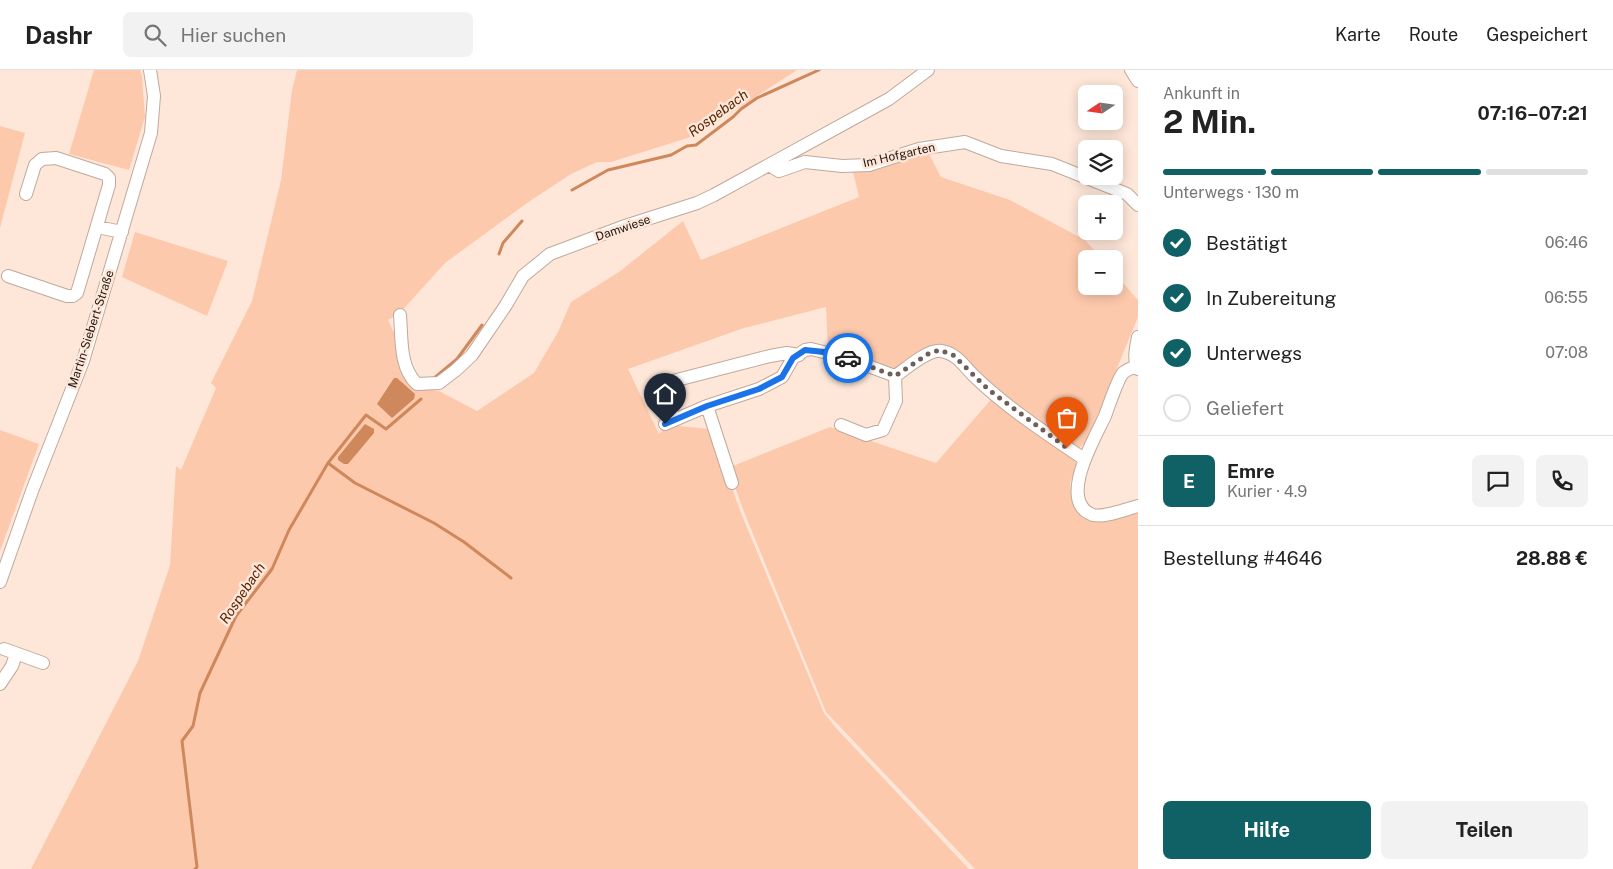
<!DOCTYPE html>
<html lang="de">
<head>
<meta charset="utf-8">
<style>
  :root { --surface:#fff; --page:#f2f2f2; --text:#222; --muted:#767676; --line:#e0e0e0; --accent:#106166 }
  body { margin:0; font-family:"Public Sans",sans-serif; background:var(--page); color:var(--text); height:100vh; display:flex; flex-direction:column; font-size:19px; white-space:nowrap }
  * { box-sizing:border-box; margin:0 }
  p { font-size:16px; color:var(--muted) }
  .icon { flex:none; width:28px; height:28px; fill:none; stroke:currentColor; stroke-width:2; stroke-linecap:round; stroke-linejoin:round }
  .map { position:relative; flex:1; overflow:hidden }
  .sheet { display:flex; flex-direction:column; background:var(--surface); width:475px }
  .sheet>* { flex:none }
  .needle { width:32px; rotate:257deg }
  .fabs { position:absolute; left:1078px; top:15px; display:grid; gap:10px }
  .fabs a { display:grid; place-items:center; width:45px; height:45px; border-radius:8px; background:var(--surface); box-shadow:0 2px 12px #0003; font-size:25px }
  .pin { position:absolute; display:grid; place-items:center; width:42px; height:42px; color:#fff; margin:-51px -21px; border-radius:50% 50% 50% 0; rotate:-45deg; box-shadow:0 0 5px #0007 }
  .pin .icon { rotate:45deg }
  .courier { position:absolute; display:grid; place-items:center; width:50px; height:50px; margin:-25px; border:4px solid #1a73e8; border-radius:50%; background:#fff; color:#222; box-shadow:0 1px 6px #0007 }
  .headline em { font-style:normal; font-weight:700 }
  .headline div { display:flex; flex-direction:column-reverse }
  .headline { display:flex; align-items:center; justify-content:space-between; height:85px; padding:0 25px }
  h1 { font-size:32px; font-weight:700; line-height:38px }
  .bar { display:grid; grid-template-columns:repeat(4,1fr); gap:8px 5px; align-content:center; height:60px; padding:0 25px }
  .bar i { height:6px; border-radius:4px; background:var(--line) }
  .bar .active { background:var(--accent) }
  .bar p { grid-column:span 4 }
  .line { display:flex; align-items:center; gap:12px; padding:0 25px; border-top:1px solid var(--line) }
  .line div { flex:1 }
  .round { display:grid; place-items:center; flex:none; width:52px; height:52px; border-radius:8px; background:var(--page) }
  ol { padding:0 25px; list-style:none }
  li { display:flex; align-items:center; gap:15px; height:55px }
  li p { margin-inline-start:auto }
  li .icon { padding:5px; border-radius:50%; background:var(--accent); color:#fff; stroke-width:4 }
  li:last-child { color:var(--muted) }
  li i { width:28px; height:28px; border:2px solid var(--line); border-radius:50% }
  .action { display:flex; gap:10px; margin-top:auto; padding:10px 25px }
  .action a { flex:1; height:58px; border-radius:8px; background:var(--accent); color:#fff; font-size:20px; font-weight:700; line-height:58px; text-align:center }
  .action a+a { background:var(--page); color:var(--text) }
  header { display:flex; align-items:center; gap:30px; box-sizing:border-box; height:70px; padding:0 25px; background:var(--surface); border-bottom:1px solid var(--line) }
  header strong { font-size:24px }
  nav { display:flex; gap:28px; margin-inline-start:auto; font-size:18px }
  .search { width:350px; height:45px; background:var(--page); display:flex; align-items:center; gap:12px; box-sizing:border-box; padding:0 18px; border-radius:8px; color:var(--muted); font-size:19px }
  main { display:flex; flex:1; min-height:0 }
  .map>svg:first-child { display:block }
  .green { fill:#fdc9ac }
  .water { fill:#cf875c }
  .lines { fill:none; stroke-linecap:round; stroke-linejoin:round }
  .stream { stroke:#cf875c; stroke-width:3 }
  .minor-casing { stroke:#bfa99c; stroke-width:14 }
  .minor { stroke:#fff; stroke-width:12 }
  .done { stroke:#6e6058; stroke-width:5; stroke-dasharray:0 9 }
  .route { stroke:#1a73e8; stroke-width:6 }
  .labels { text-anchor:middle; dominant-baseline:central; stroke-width:5; stroke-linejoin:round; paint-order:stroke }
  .street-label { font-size:12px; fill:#201813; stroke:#fee7d9 }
  .water-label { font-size:14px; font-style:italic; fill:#572806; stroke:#fee7d9 }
</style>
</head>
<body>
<header>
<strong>Dashr</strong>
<div class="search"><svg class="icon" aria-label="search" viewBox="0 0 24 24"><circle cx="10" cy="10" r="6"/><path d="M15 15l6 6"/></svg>Hier suchen</div>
<nav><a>Karte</a><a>Route</a><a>Gespeichert</a></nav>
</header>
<main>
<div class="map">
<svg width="1138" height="799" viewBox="0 0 1138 799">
  <rect width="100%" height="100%" fill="#fee7d9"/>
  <!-- green -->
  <path class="green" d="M94,0h46l2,6 3,41 -16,53 -60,-16z
    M297,0h500l-100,65 -86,27h-14l-26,12 -44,29 -82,60 -46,51 -11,6 9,19 6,37 12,11 24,4 38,20 57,-38 24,-41 13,-30 48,-30 64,-51 18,39 158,-63 -6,-25 76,-18 12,23 69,23 75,40 17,19h-16v27h28v-13l24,27v17l-50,122 -9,10 -57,-34 -83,-66 -45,26 -66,-23 -2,-45 -82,21 -116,41 31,65 9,-9 43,4 30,84 83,200 12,15 133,141h-938l107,-208 32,-96 6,-99 5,4 35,-82 -5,-5 41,-82 29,-121 11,-90z
    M0,56l25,7 -25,95z
    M135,162l93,29 -21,55 -85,-39z
    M994,326l79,59 4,10 -7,18 2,17 10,13 56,-3v359h-163l-149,-157 -82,-200 -16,-44 102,-41 106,36z
    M0,360l39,14 -39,107z"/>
  <!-- water -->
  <path class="water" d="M394,308h3l18,16 -1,5 -22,19 -15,-14z
    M365,354l9,5v4l-26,31h-4l-6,-4v-3z"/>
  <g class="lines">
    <!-- stream -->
    <path class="stream" d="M572,120l36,-20 63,-15 16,-9 9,-1 37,-28 8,-8 16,-11 62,-28
      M499,184l4,-11 19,-22
      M433,309l24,-20 25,-34
      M328,393l27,20 79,40 30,19 47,36
      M195,799l2,-2 -15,-126 11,-15 7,-33 36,-77 36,-47 17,-39 39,-67 38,-48 20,14 35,-30"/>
    <defs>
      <path id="minor" d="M1131,0l7,11
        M769,95l10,6 26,-9 37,4 27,-1 50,-16 46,-7 36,14 51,8 75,30 11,11
        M97,157l25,5
        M8,206l59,20h6l4,-3 32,-108v-7l-4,-4 -49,-16 -14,1 -7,6 -9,29
        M400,245c2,23 -1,52 17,69l22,-1 17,-13 16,-15 34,-50 17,-29 27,-22 72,-27 75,-24 17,-8 175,-96 39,-29
        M1138,267c-2,11 -5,22 0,32
        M1136,296c-4,2 -10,4 -13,7 -5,5 -15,35 -18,43 -9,20 -49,86 -12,99 11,3 34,-6 45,-9
        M895,306c11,-7 33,-27 46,-25 15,2 23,15 33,25 33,32 72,57 110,83
        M707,336l25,77
        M674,350l-10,-34 5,-4 101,-26 17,-3 12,2
        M665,354l42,-18 52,-17 23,-12 11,-19 12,-8 6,-1 33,8 51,19 1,25 -13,29 -17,5 -25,-10
        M0,512l32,-91 51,-130 68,-228 3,-37 -4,-26
        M4,579l39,14
        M0,614l12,-18 4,-12"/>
    </defs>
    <!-- minor casing -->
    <use href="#minor" class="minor-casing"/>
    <!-- minor -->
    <use href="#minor" class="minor"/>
  </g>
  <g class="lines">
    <!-- done -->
    <path class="done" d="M848,288l47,18 33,-22 11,-4 14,5 36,35 78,58"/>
    <!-- route -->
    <path class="route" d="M665,354l42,-18 52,-17 23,-12 11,-19 12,-8 19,2 24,6"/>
  </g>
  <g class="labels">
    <!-- street labels -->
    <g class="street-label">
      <text transform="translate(899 85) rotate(-13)">Im Hofgarten</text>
      <text transform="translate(623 158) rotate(-19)">Damwiese</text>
      <text transform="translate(91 259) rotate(-72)">Martin-Siebert-Straße</text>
    </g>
    <!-- water labels -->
    <g class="water-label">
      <text transform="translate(718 43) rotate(-36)">Rospebach</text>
      <text transform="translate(242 523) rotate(-56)">Rospebach</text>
    </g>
  </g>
</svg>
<div class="fabs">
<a><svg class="needle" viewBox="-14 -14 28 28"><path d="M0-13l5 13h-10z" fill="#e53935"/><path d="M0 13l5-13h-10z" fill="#767676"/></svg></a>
<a><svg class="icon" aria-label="layers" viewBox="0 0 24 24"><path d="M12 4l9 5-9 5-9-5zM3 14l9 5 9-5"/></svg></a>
<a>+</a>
<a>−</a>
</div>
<div class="pin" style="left:1067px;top:378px;background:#ea580c"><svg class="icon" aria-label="bag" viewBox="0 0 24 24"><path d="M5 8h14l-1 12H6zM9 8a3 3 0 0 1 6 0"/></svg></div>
<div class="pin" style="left:665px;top:354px;background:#1f2937"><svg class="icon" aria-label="home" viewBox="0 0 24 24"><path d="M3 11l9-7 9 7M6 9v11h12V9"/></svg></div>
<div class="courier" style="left:848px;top:288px"><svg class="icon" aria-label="car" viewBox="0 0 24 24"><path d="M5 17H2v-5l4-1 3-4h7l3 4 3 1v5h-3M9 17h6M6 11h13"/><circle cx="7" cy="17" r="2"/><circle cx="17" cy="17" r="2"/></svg></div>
</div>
<section class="sheet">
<div class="headline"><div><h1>2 Min.</h1><p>Ankunft in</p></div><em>07:16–07:21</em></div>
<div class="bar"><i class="active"></i><i class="active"></i><i class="active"></i><i></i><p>Unterwegs · 130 m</p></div>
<ol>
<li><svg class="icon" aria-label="check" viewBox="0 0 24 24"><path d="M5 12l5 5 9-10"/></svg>Bestätigt<p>06:46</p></li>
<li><svg class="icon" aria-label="check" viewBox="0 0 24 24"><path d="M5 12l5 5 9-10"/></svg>In Zubereitung<p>06:55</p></li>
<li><svg class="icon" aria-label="check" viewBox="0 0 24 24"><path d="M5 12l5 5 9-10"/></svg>Unterwegs<p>07:08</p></li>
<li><i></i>Geliefert</li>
</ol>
<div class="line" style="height:90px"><b class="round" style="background:var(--accent);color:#fff">E</b><div><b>Emre</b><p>Kurier · 4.9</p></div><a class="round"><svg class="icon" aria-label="chat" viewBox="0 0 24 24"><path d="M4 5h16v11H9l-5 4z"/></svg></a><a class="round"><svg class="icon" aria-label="phone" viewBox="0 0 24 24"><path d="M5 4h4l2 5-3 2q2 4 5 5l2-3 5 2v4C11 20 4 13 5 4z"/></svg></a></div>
<div class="line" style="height:65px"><div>Bestellung #4646</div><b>28.88 €</b></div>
<div class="action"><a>Hilfe</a><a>Teilen</a></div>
</section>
</main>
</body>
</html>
